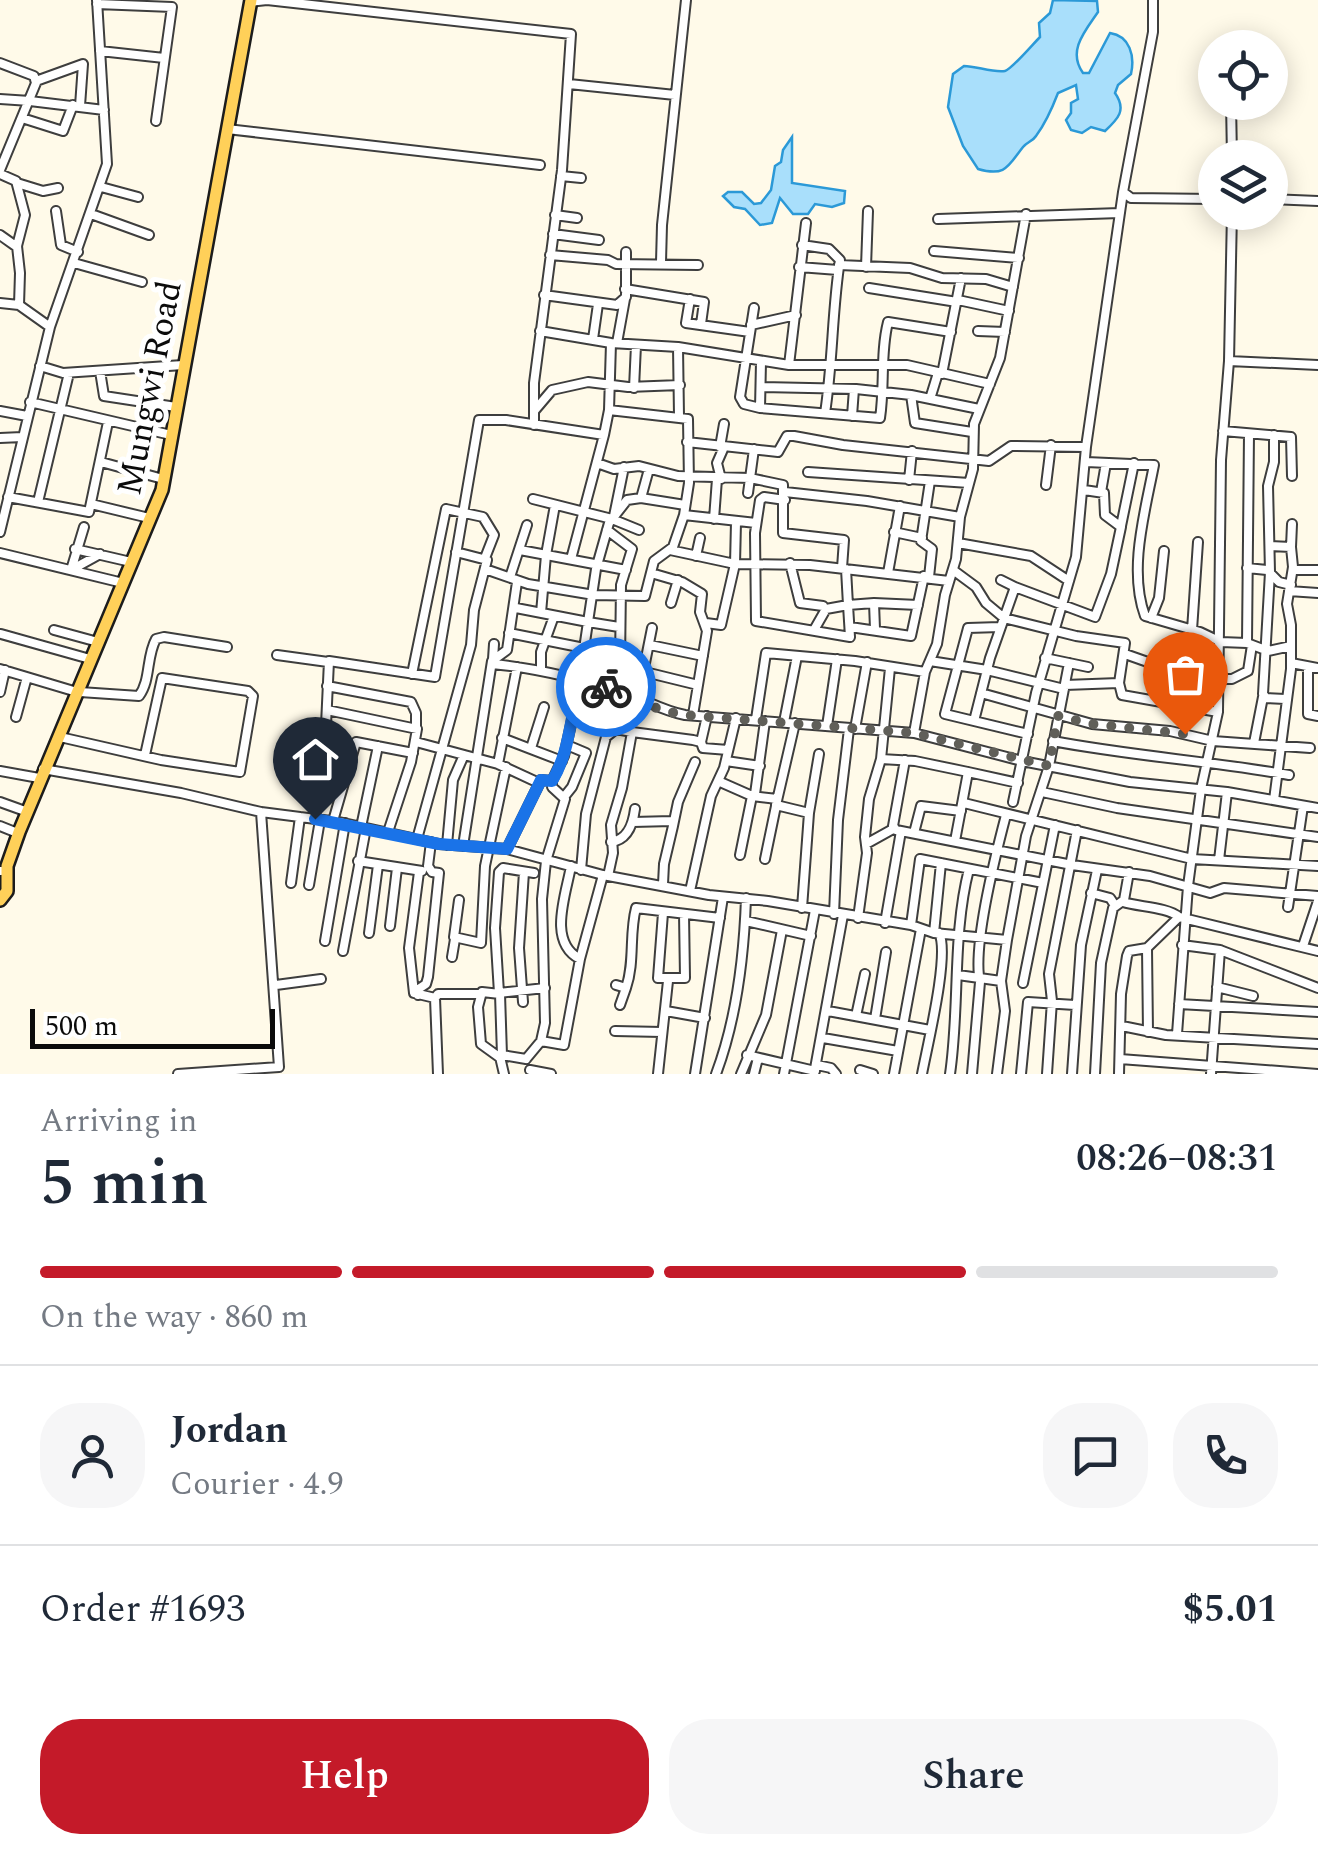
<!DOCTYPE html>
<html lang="en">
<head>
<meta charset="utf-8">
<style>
  :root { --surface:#fff; --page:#f6f6f7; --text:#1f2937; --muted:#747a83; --line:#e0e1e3; --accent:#c41a29 }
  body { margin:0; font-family:Spectral,serif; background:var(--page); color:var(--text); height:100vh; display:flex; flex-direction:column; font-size:38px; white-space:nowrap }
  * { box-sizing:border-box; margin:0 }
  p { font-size:32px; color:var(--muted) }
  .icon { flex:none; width:55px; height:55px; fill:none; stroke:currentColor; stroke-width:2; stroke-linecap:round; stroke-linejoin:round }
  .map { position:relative; height:1074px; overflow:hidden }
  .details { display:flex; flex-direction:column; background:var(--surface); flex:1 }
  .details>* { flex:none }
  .fabs { position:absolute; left:1198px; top:30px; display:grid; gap:20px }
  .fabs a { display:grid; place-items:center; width:90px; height:90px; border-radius:50%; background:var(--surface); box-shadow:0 5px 25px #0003; font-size:50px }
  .scale { position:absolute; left:30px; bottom:25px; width:245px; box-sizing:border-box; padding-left:10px; border:5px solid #0b0b0b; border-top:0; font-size:28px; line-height:35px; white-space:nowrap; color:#0b0b0b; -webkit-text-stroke:8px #fff; paint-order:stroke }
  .pin { position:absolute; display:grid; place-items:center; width:85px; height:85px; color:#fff; margin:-102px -42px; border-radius:50% 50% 50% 0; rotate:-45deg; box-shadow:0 0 10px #0007 }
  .pin .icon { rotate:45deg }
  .courier { position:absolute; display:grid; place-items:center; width:100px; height:100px; margin:-50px; border:8px solid #1a73e8; border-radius:50%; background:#fff; color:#222; box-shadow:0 2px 12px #0007 }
  .summary em { font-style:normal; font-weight:600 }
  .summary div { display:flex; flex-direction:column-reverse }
  .summary { display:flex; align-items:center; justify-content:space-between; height:170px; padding:0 40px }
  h1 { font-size:65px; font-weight:600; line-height:75px }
  .bar { display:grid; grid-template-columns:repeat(4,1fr); gap:15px 10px; align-content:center; height:120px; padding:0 40px }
  .bar i { height:12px; border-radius:8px; background:var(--line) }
  .bar .current { background:var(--accent) }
  .bar p { grid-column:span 4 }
  .line { display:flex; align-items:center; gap:25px; padding:0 40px; border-top:2px solid var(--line) }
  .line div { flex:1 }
  .round { display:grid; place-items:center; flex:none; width:105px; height:105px; border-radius:40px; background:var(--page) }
  .action { display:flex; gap:20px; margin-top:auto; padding:20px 40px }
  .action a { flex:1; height:115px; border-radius:40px; background:var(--accent); color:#fff; font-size:40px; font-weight:600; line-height:115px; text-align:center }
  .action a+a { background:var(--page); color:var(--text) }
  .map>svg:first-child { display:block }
  .water { fill:#a9dffb; stroke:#2b99d7; stroke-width:2.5 }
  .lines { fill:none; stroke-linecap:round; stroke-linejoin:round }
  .minor-casing { stroke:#3e3e3e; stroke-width:12 }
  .major-casing { stroke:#1c1c1c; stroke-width:16 }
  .minor { stroke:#fff; stroke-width:8 }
  .major { stroke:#ffd059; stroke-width:11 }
  .done { stroke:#605f59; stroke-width:10; stroke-dasharray:0 18 }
  .route { stroke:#1a73e8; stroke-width:12 }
  .labels { text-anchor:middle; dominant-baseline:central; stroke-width:10; stroke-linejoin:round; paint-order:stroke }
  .street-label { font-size:35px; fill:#0b0b0b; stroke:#fff }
</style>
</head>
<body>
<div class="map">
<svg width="1318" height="1074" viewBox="0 0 1318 1074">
  <rect width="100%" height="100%" fill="#fffae9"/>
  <!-- water -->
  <path class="water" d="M1053,0l44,1 1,11c-13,19 -31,39 -15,61h6l21,-40c20,3 25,23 21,41l-13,11 -3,8c12,17 3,26 -10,38l-14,-4 -9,6 -11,-3 -5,-10 5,-7v-10l7,-4 -2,-14 -18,8c-5,13 -13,31 -22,43 -3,5 -9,6 -13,11 -15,19 -17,30 -45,22l-15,-23 -15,-39 5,-33 11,-8c12,0 29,7 41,5 6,-1 28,-27 35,-34l-1,-14 11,-10z
    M792,137v46l53,8 -1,12 -12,4 -17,-3 -7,10h-15l-13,-16 -8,25 -12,2 -15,-16 -11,-2 -11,-11 5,-4h14l12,12 7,-1 10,-13 4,-24 6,-4 2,-12z"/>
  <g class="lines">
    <defs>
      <path id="minor" d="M1153,0v32l-30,160 8,6 84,1
        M250,2l17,-2 304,34 -9,136 -28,213v42
        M97,4l75,3 -16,114
        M100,51l64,7
        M0,63l34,13 2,7 -36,87
        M36,81l47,-17 -3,42
        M569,84l106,11
        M0,99l30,2
        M30,101l74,9
        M1231,102l1,56
        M22,118l41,13 10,-26
        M227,129l313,36
        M0,174l16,7 9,34 -8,31 3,27 -1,32
        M561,176l20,2
        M17,183l26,8 15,-3
        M101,187l37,10
        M1270,199l48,2
        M56,211l5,34 17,7
        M91,214l58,21
        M555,215l22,3
        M938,219l182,-6
        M553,234l46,6
        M0,235l17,12
        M802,245l27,4 11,11c-8,50 -7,102 -15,153
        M934,251l85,7
        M550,255l58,5 8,4 82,1
        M661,262l1,-37 24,-225
        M74,263l68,19
        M839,265l71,3 32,10 44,1 27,8
        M799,267l39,3
        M866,267l2,-56
        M869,288l88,14
        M625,289l79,13 -3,22
        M544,295l73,10 9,-8v-45
        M690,299l-4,24 64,9
        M958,300l51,11
        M0,303l19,2 31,22
        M754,308l-14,89 4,7 16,4 120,10c5,-32 0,-64 8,-96l63,10
        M751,325l45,-10
        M540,331l71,12 67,4
        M978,331l27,1
        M593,339l5,-35
        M617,343l8,-44
        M1229,361l89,4
        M789,365l17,-142
        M40,366l23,7 120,-8
        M100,371l4,25 72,11
        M942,374l19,-96
        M762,387l94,2 55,6 68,14
        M634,388l2,-43
        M911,395l4,28 57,9
        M930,399l8,-26
        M30,402l141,33
        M760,408l1,-46
        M535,410l17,-20 36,-8 40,5 52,-2
        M0,411l27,5
        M679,416l-1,-69 111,18h118l83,19
        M852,416l2,-27
        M1223,431l68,6 1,39
        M1274,435v27l-6,24 2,86 -7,122 3,4 19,1
        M0,438l22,-1
        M687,442l91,10 9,-16h7l49,9 146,16 22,-15 75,1
        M720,447l4,-23
        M101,462l62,17
        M1086,462l68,3c-9,47 -26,105 -9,151l55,16 21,10 26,1 21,8 23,-5
        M597,463l17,6 25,-3 39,10 72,2 33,7v48l61,7 -2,28
        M808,472l161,11
        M721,479l-4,-16 7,-16
        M909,480l3,-29
        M1046,485l5,-40
        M785,492l82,9 93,16
        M1101,492l5,-29
        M748,493l6,-44
        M8,497l81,15 19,-90
        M641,498l8,-29
        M533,499l79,20 27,11
        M785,500l-21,-3 -4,3 -5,33 1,88 94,16 -2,-32 26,-2 44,2
        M38,502l31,-129
        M91,504l58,14
        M684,515l72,8
        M614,516l10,-49
        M714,519l3,-40
        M736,522l-1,42 75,1 139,16
        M1121,526l13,-63
        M607,530l25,19 -11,36 -1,77 -8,27
        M0,532l50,-205 57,-163 -10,-164
        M894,532l28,6
        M958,543l73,13 38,25
        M1270,546l21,1 2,20 -6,37 4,21v44l-17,131
        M1291,547l1,-23
        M75,549l56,13
        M520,550l106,20
        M670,550l65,14 -14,61 -15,-2
        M0,553l123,30
        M696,556l4,-18
        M571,559l33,-124
        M790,563l10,40 23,3
        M1247,568l20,2 12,12 12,3
        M485,569l43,15 66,11 51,1 9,-35 19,-14 11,-32 5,-32 -1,-64 -79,-9
        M71,570l13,-43
        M71,570l29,-16
        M953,570l23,17 10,16 18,15 72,18 49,7 -6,40 3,12 96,17
        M1293,570h25
        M651,573l31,9 20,12 -2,18 7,19 -14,84
        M888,573l12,-67
        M510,577l17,-52
        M929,577l3,-28 -11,-8 9,-60
        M1001,580l14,7
        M1289,591l29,2
        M671,603l7,-23
        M874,603l1,26
        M516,608l72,14 8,-53 13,-46 18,-23 14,-2 44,7
        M541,613l5,-58 9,-50
        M1151,618l8,-20 5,-47
        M850,627l61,9 13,-60
        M1000,627l-32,1 -23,86 83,20
        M54,630l44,12
        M814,630l12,-21 22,-4 -2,-36
        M1192,630l6,-88
        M509,633l110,22
        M1,634l89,25
        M1247,643l2,-209
        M650,645l53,11
        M584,649l4,-27 31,5
        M1125,654l34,12 17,14 42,3
        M277,655l51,7
        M1045,658l43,9
        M493,659l1,-15
        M930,661l57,9 77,19
        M1291,663l27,5
        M492,664c45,4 89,15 133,29 21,7 38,18 60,22l229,18 108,28 108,21 97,10 91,16
        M1308,667v47l10,2
        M0,669l77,23
        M541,671v-19l13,-36
        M645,672l53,13
        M412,674l34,-165 37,8 11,18 -9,23
        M1218,679h14l16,-8 4,-26
        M1065,685l54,-2
        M327,686l84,16 5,11v15
        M0,692l5,-22
        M80,692l59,4c12,-16 7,-39 17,-57l8,-2 63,10
        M981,693l111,31 78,7 43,10 97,7
        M638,698l14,-70
        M327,710l90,19 -6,33 -23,70
        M16,717l11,-40
        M756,719l10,-66 89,8 70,11
        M974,721l16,-63 25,-71 80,30 16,-43 10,-47 -16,-12 -1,-22 -20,-3
        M784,722l13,-66
        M795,723l-19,82 33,8
        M827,726l10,-67
        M855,729l12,-67
        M914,733l11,-61 12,-28 8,-49 11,-36 4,-42 13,-48 1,-45 26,-66 26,-144
        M60,737l101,23 79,12 13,-76 -5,-5 -86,-13 -17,77
        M502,738l60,23
        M1053,741c78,15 158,20 236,34
        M416,742l82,22 41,19
        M701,742l6,-26
        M1254,743l9,-46
        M531,748l13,-41
        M881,759l34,2 53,11
        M905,760l-12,66 3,4 176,35 78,11 60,17 14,-5 94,8
        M726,761l34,5
        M498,764l19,-97
        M43,769l138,24 80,19 78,10 100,22 68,5 96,26 106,20 59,6 143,24 23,8 73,7
        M0,771l39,7
        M552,781l12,-25 17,-77
        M718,781l34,15 3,-2 10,-73
        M1042,792l75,16 201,29
        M564,797l8,-10 14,-34 -19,-8
        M0,802l25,9
        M1013,802l23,-109 40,-136 10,-110 37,-255
        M964,803l228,56 126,7
        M315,819l11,-94 3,-64 106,16 44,-257h27l98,15 5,-25 2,-67
        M333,821l23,-79 57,11
        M633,822l39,-1
        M0,826l15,6
        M673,826l5,-24 17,-40
        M361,827l17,-81
        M914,833l7,-27 40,5
        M417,839l54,-194 3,-35 13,-50 -31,-8
        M955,841l13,-69 50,11
        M611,842c17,-2 22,-18 24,-33
        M866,844l27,-15
        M447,845l6,-65 11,-25
        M463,846l29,-185 15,-11 10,-68
        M507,849l34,-69 11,1
        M740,855l12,-59 25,3
        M765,859l11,-53
        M1219,860l8,-68
        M358,861l64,10
        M571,866c-5,29 -24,76 9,93l23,-84
        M581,870l5,-56 20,-77 10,-8 16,3
        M0,871h1
        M419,872l-10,76 5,45 21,5
        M534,873l-31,-5 -4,4 -4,56 4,65 46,-5
        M608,876l5,-23 -2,-28 11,-37 10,-56 61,8 8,2 2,6 25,2
        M291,883l9,-66
        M663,884l1,-20 9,-38
        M309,885l11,-65
        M690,891l21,-95 13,-28 12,-50
        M1091,893l19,5 4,6
        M459,900l-5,37 27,6 4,-77 21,-99
        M1123,902c16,5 44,5 56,15l139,34
        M1288,907l15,-101
        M802,908l7,-95 10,-59
        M663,913l-5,65h27l-1,-64
        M834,914l4,-94 11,-91
        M858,918l9,-65 -2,-16 4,-38 12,-40 9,-91
        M746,921l65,15
        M885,923l16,-92
        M911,925l9,-66 123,24
        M390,926l7,-58
        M369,933l9,-68
        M934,933l7,-70
        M325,941l20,-118
        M1182,945l38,5 98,38
        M1303,946l15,-45
        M1147,948l1,84
        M343,951l23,-123
        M452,957l3,-18
        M958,975l43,6
        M1023,983l32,-158
        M276,985l45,-6
        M616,985l10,3c9,-26 3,-54 10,-80l84,10
        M1217,987l36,9
        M418,995l-1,-5 9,-6 2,-7 11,-104 -7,-1 -4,-6 3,-24
        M523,1002l-4,-54 5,-76
        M1179,1004l139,8
        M620,1005l6,-17
        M666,1011l39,7
        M828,1011l102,19
        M856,1016l9,-42
        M875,1019l11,-67
        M1122,1026l44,9 152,9
        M615,1031l47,1
        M1177,1034l11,-148 13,-97 17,-77 3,-252 8,-99 3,-149
        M823,1038l75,13
        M541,1041l23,4 16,-86
        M502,1055l-2,-61 -18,-2 -4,15 3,37 18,13 3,-2 24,4
        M747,1055l68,16
        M500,1057l4,17
        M526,1059l15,-18 4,-18 -3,-124 4,-38 19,-62 -13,-12v-6
        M1120,1059l198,15
        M817,1065l14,3 5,6
        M530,1070l21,4
        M860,1070l13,4
        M178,1074l101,-7 -18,-255
        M438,1074l-3,-76 3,-4h42
        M658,1074l10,-93
        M695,1074l28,-177
        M716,1074c21,-56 28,-117 30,-176
        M741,1074l25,-59 16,-85
        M754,1074l4,-16
        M784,1074l31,-164
        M814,1074l29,-159
        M894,1074l27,-145
        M922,1074c5,-27 28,-120 17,-141
        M950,1074c10,-68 2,-139 19,-205
        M972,1074l8,-92c-8,-36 16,-129 26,-167
        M997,1074l8,-63 -4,-30 6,-41 19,-104 23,-70 20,-103
        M1021,1074l7,-72 47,3
        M1047,1074l5,-73 -3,-27 28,-144
        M1072,1074l9,-129 16,-75
        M1095,1074l6,-111 12,-55 11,-8 5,-28
        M1119,1074l2,-80 6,-38 2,-5 18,-3 32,-31
        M1211,1074l9,-124"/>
      <path id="major" d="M0,900l7,-9v-25l12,-34 143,-342 89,-490"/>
    </defs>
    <!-- minor casing -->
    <use href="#minor" class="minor-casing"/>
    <!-- major casing -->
    <use href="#major" class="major-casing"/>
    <!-- minor -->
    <use href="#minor" class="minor"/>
    <!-- major -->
    <use href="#major" class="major"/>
  </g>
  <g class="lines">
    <!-- done -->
    <path class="done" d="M606,687l55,23 23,5 230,18 135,33 9,-50 34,8 93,10"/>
    <!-- route -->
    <path class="route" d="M315,819l124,25 68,5 34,-69 11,1c19,-31 18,-68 29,-102l25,8"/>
  </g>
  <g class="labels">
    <!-- street labels -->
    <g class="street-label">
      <text transform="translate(150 388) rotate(-79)">Mungwi Road</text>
    </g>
  </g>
</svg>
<div class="fabs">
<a><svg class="icon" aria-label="locate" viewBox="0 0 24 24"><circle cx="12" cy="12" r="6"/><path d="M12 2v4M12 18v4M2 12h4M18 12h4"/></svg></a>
<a><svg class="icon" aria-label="layers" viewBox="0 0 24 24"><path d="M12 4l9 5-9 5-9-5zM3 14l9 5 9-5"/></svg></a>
</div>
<div class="scale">500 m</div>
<div class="pin" style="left:1185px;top:734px;background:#ea580c"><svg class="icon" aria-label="bag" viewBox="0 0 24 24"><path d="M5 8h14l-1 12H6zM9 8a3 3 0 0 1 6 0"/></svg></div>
<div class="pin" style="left:315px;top:819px;background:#1f2937"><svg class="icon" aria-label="home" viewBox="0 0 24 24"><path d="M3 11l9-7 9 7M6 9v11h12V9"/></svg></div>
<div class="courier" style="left:606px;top:687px"><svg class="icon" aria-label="bike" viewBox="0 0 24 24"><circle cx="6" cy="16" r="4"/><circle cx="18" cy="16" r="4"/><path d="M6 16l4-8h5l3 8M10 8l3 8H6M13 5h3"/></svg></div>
</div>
<section class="details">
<div class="summary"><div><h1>5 min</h1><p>Arriving in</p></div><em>08:26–08:31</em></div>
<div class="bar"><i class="current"></i><i class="current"></i><i class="current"></i><i></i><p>On the way · 860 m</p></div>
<div class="line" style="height:180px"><a class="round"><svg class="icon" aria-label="person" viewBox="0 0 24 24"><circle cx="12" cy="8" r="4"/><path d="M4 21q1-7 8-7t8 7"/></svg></a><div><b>Jordan</b><p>Courier · 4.9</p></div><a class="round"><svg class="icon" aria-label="chat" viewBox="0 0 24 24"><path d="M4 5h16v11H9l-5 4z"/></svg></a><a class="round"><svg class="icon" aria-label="phone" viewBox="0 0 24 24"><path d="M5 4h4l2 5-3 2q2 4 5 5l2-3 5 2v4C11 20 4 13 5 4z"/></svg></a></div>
<div class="line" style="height:130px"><div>Order #1693</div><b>$5.01</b></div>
<div class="action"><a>Help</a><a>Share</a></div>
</section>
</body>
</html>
